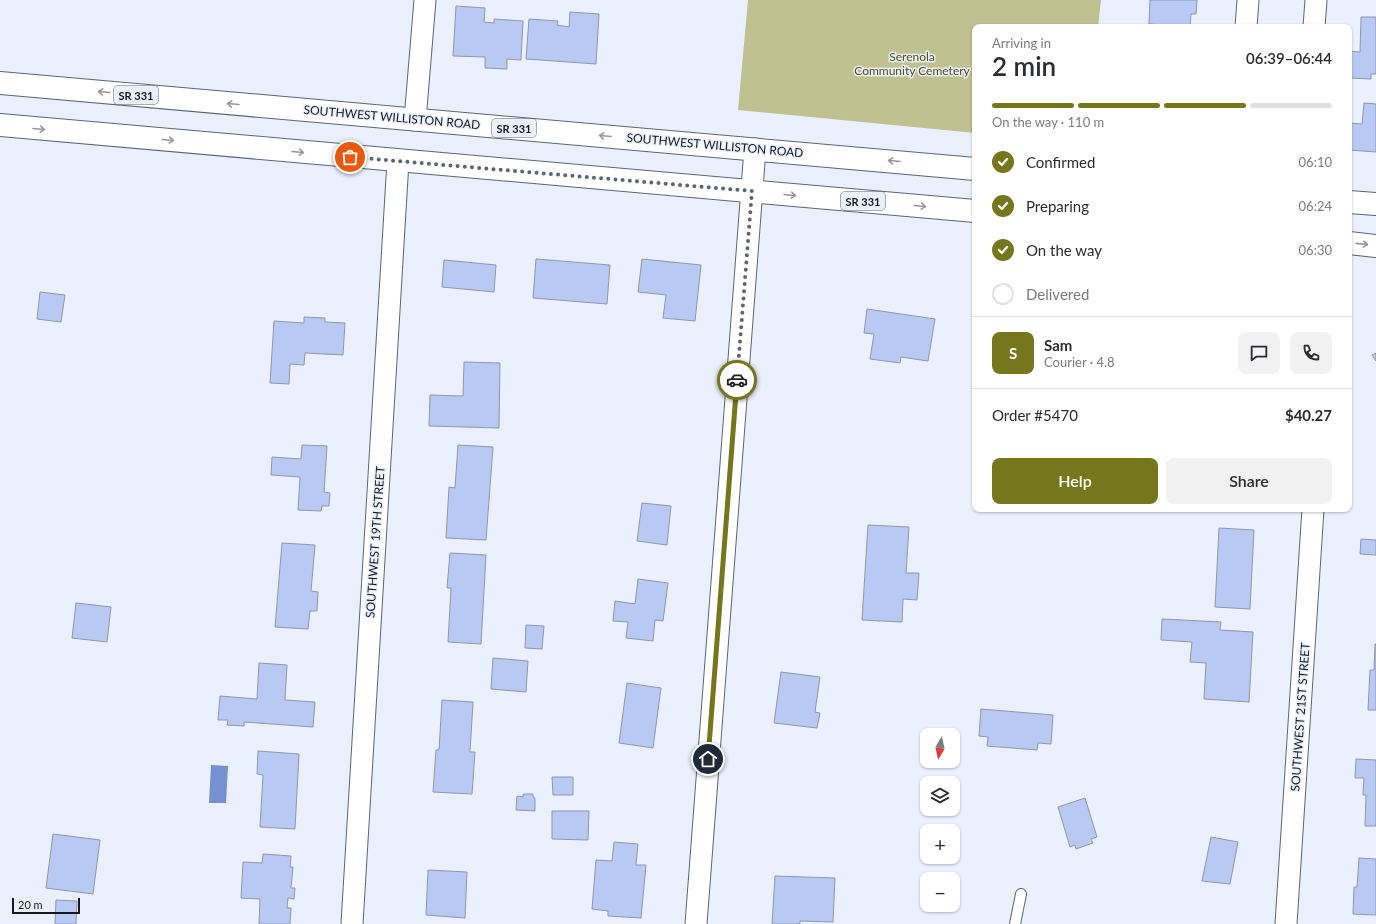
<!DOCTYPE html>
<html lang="en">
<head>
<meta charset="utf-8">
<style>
  :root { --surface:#fff; --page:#f2f2f3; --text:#2b2b33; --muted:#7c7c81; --line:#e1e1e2; --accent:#76761d }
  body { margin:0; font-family:Lato,sans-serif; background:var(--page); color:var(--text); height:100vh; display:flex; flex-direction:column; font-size:15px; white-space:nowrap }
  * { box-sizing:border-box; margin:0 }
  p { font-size:13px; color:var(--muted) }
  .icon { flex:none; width:22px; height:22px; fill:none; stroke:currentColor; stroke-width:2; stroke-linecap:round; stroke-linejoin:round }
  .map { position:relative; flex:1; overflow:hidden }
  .drawer { position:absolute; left:972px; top:24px; width:380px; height:488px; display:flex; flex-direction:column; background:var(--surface); border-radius:8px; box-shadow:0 1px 3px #0004 }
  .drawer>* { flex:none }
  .needle { width:26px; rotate:189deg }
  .controls { position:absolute; left:920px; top:728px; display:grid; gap:8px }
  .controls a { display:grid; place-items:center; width:40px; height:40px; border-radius:8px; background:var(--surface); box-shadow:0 1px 3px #0004; font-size:20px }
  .scale { position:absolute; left:12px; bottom:10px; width:68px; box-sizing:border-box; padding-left:4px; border:2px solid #151820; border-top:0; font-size:11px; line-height:14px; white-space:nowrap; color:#151820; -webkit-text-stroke:3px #eaf0fe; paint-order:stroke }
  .pin { position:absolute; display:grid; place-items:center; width:34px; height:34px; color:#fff; margin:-17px; border:2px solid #fff; border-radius:50%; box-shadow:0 1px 4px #0007 }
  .courier { position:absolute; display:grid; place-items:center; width:40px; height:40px; margin:-20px; border:3px solid #76761d; border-radius:50%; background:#fff; color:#222; box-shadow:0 1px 5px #0007 }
  .overview em { font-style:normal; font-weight:600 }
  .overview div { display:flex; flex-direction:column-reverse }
  .overview { display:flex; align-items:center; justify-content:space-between; height:68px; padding:0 20px }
  h1 { font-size:26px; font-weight:600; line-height:30px }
  .bar { display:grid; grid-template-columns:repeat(4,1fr); gap:6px 4px; align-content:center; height:48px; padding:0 20px }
  .bar i { height:5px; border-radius:3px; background:var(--line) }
  .bar .selected { background:var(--accent) }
  .bar p { grid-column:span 4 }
  .line { display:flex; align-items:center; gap:10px; padding:0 20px; border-top:1px solid var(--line) }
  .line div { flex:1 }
  .round { display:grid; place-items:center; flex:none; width:42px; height:42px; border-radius:8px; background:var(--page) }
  ol { padding:0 20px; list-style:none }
  li { display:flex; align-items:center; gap:12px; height:44px }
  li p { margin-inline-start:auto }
  li .icon { padding:4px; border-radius:50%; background:var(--accent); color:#fff; stroke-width:4 }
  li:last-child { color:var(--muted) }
  li i { width:22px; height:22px; border:2px solid var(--line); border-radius:50% }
  .cta { display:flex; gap:8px; margin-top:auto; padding:8px 20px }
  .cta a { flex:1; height:46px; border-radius:8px; background:var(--accent); color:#fff; font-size:16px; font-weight:600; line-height:46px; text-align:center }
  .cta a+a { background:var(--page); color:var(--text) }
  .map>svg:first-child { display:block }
  .green { fill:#bfc191 }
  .water { fill:#7690d1 }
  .building { fill:#b8caf3; stroke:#8e97ad }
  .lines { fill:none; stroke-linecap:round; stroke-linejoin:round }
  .service-casing { stroke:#5c6478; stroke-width:12 }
  .minor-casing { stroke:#5c6478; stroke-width:23 }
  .trunk-casing { stroke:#5c6478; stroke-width:24 }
  .service { stroke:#fff; stroke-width:10 }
  .minor { stroke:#fff; stroke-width:21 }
  .trunk { stroke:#fff; stroke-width:22 }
  .oneway { stroke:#96979b }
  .done { stroke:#60646e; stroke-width:4; stroke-dasharray:0 7.2 }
  .route { stroke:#76761d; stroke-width:5 }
  .labels { text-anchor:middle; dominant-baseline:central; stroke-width:3; stroke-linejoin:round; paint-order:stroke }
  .shield { fill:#eaf0fe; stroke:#555963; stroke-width:1 }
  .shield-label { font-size:11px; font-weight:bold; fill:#151820 }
  .park-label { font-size:12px; fill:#4f5014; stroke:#eaf0fe }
  .street-label { font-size:12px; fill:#151820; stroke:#eaf0fe }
</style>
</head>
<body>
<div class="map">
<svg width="1376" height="924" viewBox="0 0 1376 924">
  <rect width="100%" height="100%" fill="#eaf0fe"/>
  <!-- green -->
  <path class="green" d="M748,0h353l-3,27h-123v106l-237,-23z"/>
  <!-- water -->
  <path class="water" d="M211,765l17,1 -2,37h-17z"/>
  <!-- building -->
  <path class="building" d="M1150,0h47l-1,14h-5l-1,13 -41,-3z
    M456,6l29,2 -1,14 10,1v-4l29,2 -2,39 -14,-1v10l-22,-1v-11l-32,-1z
    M570,12l29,2 -3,50 -70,-5 3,-40 29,2 -1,4 12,2z
    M1361,17h15v57h-5v5l-22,-1v-27l11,1z
    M1364,103l12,1v48l-27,-2 1,-27 12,1z
    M536,259l74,6 -3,39 -74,-6z
    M642,259l59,6 -6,56 -32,-3 3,-23 -28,-3z
    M444,260l52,5 -2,27 -52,-5z
    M40,292l25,3 -4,27 -24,-3z
    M867,309l68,10 -7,42 -27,-4 -1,6 -30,-4 4,-25 -10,-1z
    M304,317l21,1v4l20,1 -2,32 -38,-2 -1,12 -14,-1 -1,20 -19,-1 4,-62 30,2z
    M1376,353v8l-4,-6z
    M464,362l36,1 -1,65 -70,-2 1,-31 33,1z
    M302,445l25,1 -3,46 6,1 -1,13h-7l-1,5 -23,-1 2,-33 -29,-2 1,-18 29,2z
    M458,445l35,2 -7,93 -40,-2 3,-51 6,1z
    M642,503l29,3 -4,39 -30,-4z
    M868,525l41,2 -3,46h13l-2,27 -14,-1 -1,23 -40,-2z
    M1219,528l35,2 -4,79 -35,-2z
    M1361,539l15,1v15l-16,-1z
    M282,543l33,2 -4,46 7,1 -1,19h-7l-2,18 -33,-2z
    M450,553l36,2 -5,89 -33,-2 3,-54h-4z
    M638,579l30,4 -5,38 -8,-1 -2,21 -27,-3 2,-16 -15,-1 2,-20 20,3z
    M76,603l35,4 -4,35 -35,-4z
    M1162,619l59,3 -1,8 33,2 -4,70 -45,-3 2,-36 -16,-1 2,-20 -31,-2z
    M526,625l18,1 -2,23 -17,-1z
    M1375,644h1v66h-8l2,-40h4z
    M493,658l35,3 -2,31 -35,-3z
    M259,663l28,2 -2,35 30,2 -2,25 -69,-5v4l-17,-1 1,-5h-10l2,-24 37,3z
    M781,672l39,5 -5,35 5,1 -3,15 -43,-5z
    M627,683l34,5 -8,60 -34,-5z
    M442,700l31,2 -3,50h5l-3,42 -39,-2 3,-42h3z
    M981,709l72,6 -2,29 -13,-1 -1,7 -50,-4 1,-9 -9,-1z
    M258,751l41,3 -4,75 -35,-2 3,-52 -6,-1z
    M1356,759l20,1v66h-11l1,-31h-3l1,-17h-9z
    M552,777h21v18h-20z
    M523,794h10v3l2,1v13l-19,-1 1,-14 6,1z
    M1085,798l12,39 -6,2 2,4 -17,6 -1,-4 -5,2 -12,-40z
    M552,811h37l-1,29 -36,-1z
    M53,834l47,6 -7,54 -47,-6z
    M1211,837l27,5 -8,42 -28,-3z
    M614,842l24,2 -2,21h10l-5,53 -33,-2v-5l-16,-2 4,-49 16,1z
    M263,854l28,2 -1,11h3l-2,21h4l-1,11 -6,-1 -1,10h4l-1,16h-31l1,-25 -19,-1 2,-36 19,1z
    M1359,858l17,1v56l-23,-1 1,-27h3z
    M428,870l39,2 -2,46 -39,-3z
    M775,876l60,2 -2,44 -33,-1v3h-28z
    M56,900l21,1 -1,23h-21z"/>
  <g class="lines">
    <defs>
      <path id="service" d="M1015,924l6,-30"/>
      <path id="minor" d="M1246,27l2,-27
        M1314,27l2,-27
        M415,120l10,-120
        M352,924l46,-763
        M696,924l59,-775
        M1286,924l27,-415"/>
      <path id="trunk" d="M0,83l975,86
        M0,125l975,86
        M1349,202l27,2
        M1349,243l27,3"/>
    </defs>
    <!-- service casing -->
    <use href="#service" class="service-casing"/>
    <!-- minor casing -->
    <use href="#minor" class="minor-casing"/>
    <!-- trunk casing -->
    <use href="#trunk" class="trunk-casing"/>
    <!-- service -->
    <use href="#service" class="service"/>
    <!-- minor -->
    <use href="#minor" class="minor"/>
    <!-- trunk -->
    <use href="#trunk" class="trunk"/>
  </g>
  <!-- one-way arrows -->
  <defs><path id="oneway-shaft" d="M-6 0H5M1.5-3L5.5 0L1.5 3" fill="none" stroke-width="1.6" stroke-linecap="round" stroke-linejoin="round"/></defs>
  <g class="oneway">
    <use href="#oneway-shaft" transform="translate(104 92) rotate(-175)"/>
    <use href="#oneway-shaft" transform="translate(233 104) rotate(-175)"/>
    <use href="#oneway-shaft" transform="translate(39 129) rotate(5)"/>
    <use href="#oneway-shaft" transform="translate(605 136) rotate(-175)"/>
    <use href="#oneway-shaft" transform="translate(168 140) rotate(5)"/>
    <use href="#oneway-shaft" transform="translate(298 152) rotate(5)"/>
    <use href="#oneway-shaft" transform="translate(894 161) rotate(-175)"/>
    <use href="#oneway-shaft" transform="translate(790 195) rotate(5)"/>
    <use href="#oneway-shaft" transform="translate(920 206) rotate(5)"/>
    <use href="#oneway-shaft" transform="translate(1362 244) rotate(6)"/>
  </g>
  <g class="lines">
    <!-- done -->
    <path class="done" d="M350,157l402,34 -15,189"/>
    <!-- route -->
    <path class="route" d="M708,759l29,-379"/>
  </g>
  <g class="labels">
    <!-- shield labels -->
    <g class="shield">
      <rect x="114" y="86" width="44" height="18" rx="3"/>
      <rect x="492" y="119" width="44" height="18" rx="3"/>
      <rect x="841" y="192" width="44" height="18" rx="3"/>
    </g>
    <g class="shield-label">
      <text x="136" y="95">SR 331</text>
      <text x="514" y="128">SR 331</text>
      <text x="863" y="201">SR 331</text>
    </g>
    <!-- park labels -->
    <g class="park-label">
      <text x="912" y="56">Serenola<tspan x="912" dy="14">Community Cemetery</tspan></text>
    </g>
    <!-- street labels -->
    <g class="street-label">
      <text transform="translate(392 117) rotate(5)">SOUTHWEST WILLISTON ROAD</text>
      <text transform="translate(715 145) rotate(5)">SOUTHWEST WILLISTON ROAD</text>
      <text transform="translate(375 542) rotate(-86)">SOUTHWEST 19TH STREET</text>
      <text transform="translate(1300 717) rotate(-86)">SOUTHWEST 21ST STREET</text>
    </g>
  </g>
</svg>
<div class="controls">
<a><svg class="needle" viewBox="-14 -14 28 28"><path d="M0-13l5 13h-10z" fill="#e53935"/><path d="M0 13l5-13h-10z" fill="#7c7c81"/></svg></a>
<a><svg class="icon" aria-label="layers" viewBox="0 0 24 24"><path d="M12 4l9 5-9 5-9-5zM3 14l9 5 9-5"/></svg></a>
<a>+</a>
<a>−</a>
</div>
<div class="scale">20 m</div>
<div class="pin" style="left:350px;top:157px;background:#ea580c"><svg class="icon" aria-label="bag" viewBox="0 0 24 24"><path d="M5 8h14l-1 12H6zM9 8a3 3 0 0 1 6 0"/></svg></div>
<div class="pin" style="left:708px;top:759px;background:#1f2937"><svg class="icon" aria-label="home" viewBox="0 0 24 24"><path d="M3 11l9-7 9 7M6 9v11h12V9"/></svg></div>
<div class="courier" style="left:737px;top:380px"><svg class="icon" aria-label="car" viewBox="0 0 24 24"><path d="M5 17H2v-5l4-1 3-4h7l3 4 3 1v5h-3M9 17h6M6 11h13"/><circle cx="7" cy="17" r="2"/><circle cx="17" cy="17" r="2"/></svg></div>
<section class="drawer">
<div class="overview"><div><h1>2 min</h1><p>Arriving in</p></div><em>06:39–06:44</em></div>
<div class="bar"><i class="selected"></i><i class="selected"></i><i class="selected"></i><i></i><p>On the way · 110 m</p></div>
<ol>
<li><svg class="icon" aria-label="check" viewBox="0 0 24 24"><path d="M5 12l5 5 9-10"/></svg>Confirmed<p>06:10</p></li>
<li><svg class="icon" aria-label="check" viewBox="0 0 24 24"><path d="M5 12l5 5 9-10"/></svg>Preparing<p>06:24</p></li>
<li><svg class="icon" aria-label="check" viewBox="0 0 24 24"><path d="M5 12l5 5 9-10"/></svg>On the way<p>06:30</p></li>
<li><i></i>Delivered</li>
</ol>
<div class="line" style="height:72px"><b class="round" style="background:var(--accent);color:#fff">S</b><div><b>Sam</b><p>Courier · 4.8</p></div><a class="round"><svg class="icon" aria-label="chat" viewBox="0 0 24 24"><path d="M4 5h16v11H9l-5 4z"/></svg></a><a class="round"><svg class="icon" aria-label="phone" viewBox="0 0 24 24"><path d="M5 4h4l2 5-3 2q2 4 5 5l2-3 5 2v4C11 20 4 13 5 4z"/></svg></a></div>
<div class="line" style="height:52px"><div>Order #5470</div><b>$40.27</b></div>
<div class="cta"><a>Help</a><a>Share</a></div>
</section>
</div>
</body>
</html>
